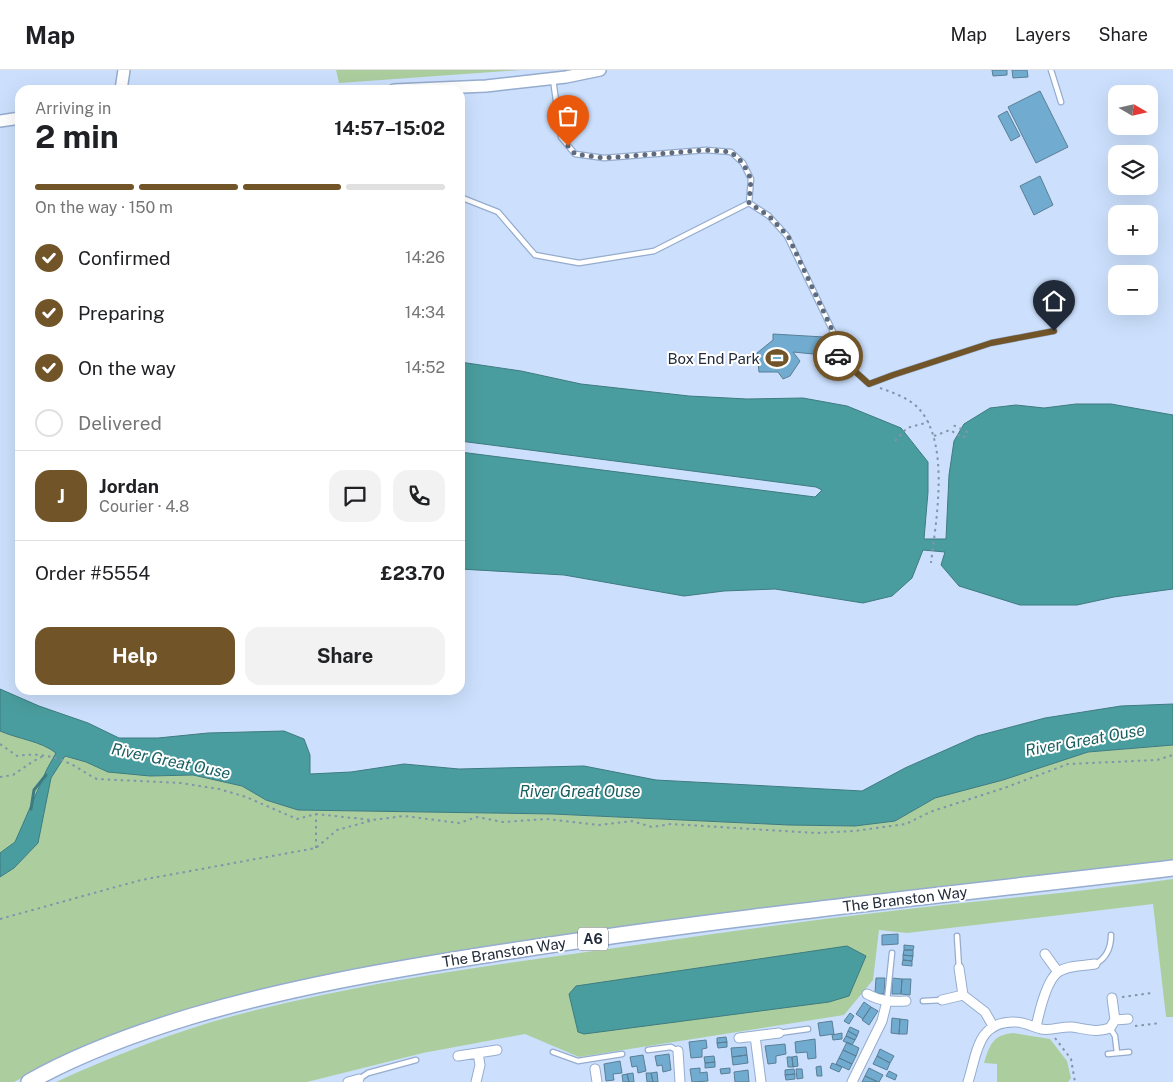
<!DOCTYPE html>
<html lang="en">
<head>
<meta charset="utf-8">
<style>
  :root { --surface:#fff; --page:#f2f2f2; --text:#202124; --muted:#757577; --line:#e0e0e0; --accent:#715428 }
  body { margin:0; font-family:"Public Sans",sans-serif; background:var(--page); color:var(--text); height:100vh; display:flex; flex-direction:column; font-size:19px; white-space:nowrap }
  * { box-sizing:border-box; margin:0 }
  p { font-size:16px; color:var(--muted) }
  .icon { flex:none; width:28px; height:28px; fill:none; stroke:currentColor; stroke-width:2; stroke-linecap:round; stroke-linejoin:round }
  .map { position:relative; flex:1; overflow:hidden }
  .details { position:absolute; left:15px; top:15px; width:450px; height:610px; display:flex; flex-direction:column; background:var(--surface); border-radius:15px; box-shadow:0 5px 20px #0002 }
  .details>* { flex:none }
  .needle { width:32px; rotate:99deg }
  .tools { position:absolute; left:1108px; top:15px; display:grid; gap:10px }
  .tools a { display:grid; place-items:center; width:50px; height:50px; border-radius:10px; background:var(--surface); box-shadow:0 5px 20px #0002; font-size:25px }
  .pin { position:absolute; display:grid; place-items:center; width:42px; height:42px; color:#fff; margin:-51px -21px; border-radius:50% 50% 50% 0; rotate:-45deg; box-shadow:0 0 5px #0007 }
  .pin .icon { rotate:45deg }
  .courier { position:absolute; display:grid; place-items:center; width:50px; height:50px; margin:-25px; border:4px solid #715428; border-radius:50%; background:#fff; color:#222; box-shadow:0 1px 6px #0007 }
  .summary em { font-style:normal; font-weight:700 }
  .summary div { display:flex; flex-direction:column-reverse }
  .summary { display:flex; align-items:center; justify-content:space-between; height:85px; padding:0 20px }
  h1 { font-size:32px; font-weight:700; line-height:38px }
  .bar { display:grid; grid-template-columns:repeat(4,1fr); gap:8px 5px; align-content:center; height:60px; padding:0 20px }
  .bar i { height:6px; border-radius:4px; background:var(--line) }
  .bar .active { background:var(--accent) }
  .bar p { grid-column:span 4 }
  .line { display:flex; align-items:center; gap:12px; padding:0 20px; border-top:1px solid var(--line) }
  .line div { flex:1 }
  .round { display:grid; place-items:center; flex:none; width:52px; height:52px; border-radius:15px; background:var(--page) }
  ol { padding:0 20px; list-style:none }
  li { display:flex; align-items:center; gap:15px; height:55px }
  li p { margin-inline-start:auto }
  li .icon { padding:5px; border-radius:50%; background:var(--accent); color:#fff; stroke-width:4 }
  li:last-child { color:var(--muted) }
  li i { width:28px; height:28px; border:2px solid var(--line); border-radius:50% }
  .action { display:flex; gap:10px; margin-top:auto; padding:10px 20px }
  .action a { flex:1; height:58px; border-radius:15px; background:var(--accent); color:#fff; font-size:20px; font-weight:700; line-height:58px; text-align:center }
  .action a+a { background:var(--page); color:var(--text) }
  header { display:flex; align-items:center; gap:30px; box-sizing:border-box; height:70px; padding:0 25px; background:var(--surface); border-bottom:1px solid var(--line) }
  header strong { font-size:24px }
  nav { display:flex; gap:28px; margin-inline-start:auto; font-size:18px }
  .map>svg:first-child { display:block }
  .green { fill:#acce9f }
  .water { fill:#4a9d9e; stroke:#3e7b80 }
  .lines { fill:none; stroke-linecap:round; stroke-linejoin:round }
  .stream { stroke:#3e7b80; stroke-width:3 }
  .building { fill:#71acd0; stroke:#597e95 }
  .lane-casing { stroke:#95acce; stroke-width:7 }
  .street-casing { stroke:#95acce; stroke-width:11 }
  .secondary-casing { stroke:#95acce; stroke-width:14 }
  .highway-casing { stroke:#95acce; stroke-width:18 }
  .path { stroke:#8393a9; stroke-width:2; stroke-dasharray:2.5 4; stroke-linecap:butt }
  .lane { stroke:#fff; stroke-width:4.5 }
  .street { stroke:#fff; stroke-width:9 }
  .secondary { stroke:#fff; stroke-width:11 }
  .highway { stroke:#fff; stroke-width:15 }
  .done { stroke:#5e6b7e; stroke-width:5; stroke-dasharray:0 9 }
  .route { stroke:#715428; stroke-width:6 }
  .labels { text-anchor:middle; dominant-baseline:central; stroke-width:4; stroke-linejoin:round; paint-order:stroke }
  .shield { fill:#fff; stroke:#656b75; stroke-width:1 }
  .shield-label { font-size:14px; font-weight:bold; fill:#232c3a }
  .poi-label { font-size:15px; fill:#232c3a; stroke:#fff; text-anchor:end }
  .street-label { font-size:15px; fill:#232c3a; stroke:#fff }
  .water-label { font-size:16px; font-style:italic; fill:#1b6061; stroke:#fff }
</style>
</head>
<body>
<header>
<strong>Map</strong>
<nav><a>Map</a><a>Layers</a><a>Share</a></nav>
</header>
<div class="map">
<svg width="1173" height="1012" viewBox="0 0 1173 1012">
  <rect width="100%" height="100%" fill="#cce0fd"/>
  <!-- green -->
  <path class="green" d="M336,0h186l-183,13z
    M0,661c18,8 40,10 57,22l-10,16 -32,73 -15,11z
    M1173,675v117l-161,17 -239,30 -398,57 -328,99 -33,17h-14v-205l14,-9 24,-25 13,-65 13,-22 86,20 43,-1 49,11 24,14 135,11 152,3 236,11 66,1 40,-5 40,-23 68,-18 85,-28z
    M1173,809v138h-7l-13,-113 -246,29 -28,-3 -6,50 -29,35 -265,42 -54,-23 -102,19 -116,29h-251c57,-26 117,-50 177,-66 109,-29 221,-46 332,-61 106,-15 212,-31 318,-43 96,-12 194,-19 290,-33z
    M1013,963l37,6 17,22 4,17 -3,4h-71v-18l-13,-1c6,-19 9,-28 29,-30z"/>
  <!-- water -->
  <path class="water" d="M460,292l61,9 60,13 108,12 58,3 56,-1 44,8 54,22 27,34v30l-4,47h22l3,-64 5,-34 10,-17 26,-16 26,-3 28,3 32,-4h35l62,11v174l-59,8 -37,8h-57l-61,-19 -18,-21 4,-13 -22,-2 -11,28 -20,18 -29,7 -88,-14 -51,2 -40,5 -120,-21 -104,-6v-117l355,45 7,-7 -6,-3 -356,-46z
    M0,619l39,17 49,17 31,15h39l50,-5 76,-2 20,8 6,16v19l41,-2 53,-8 55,5 125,-3 72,14 206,11 43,-23 72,-32 68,-18 76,-12 52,-2v41l-85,7 -85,28 -68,18 -40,23 -40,5 -66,-1 -236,-11 -255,-4 -32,-10 -24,-14 -49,-11 -43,1 -42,-4 -22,-10 -21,-6 -14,22 -13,65 -24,25 -14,9v-24l15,-11 32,-73 9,-16c-15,-12 -38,-14 -56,-22z
    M847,876l19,10 -17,40 -20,6 -245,32 -6,-2 -9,-38 7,-8z"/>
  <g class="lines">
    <!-- stream -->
    <path class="stream" d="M31,739l3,-19 12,-15"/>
  </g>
  <!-- building -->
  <path class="building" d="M992,0h15v5l-14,1z
    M1012,0h15l1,7 -15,1z
    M1040,21l28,56 -32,16 -28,-56z
    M1007,41l13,25 -9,5 -13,-25z
    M1040,106l13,29 -19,10 -14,-29z
    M773,264l51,3 -1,18 -30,-3 7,9 -10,15 -7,3 -5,-7h-19l-2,-19 16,-13z
    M898,864v10l-16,1v-10z
    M904,875l10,1 -1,4h-9z
    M904,880h9v6l-10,-1z
    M903,885l10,1 -1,5 -9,-1z
    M903,890l9,1v5l-10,-1z
    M876,908h9l-1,16 -9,-1z
    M892,908l10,1 -1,15h-9z
    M902,909h9l-1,16 -9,-1z
    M864,932l7,5 -8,12 -7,-5z
    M871,937l7,4 -9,14 -7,-5z
    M850,943l4,3 -5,8 -5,-3z
    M892,948l8,1 -1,15 -8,-1z
    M900,949l8,1 -1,14h-8z
    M832,951l2,13 -14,2 -2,-13z
    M850,957l9,4 -2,5 -9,-5z
    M848,961l9,5 -2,4 -9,-4z
    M842,963v6l-9,1 -1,-5z
    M846,966l9,4 -3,5 -9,-4z
    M726,967l1,5 -10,1v-5z
    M815,969l1,19 -8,1 -1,-7 -11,1 -1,-11z
    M706,970l1,8 -5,1v8l-11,1 -2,-16z
    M727,972v5l-9,1 -1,-5z
    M847,972l12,6 -3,8 -13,-6z
    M785,974l1,10 -10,2v7l-8,1 -3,-18z
    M746,977l1,8 -15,2 -1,-9z
    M880,979l14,7 -4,7 -13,-7z
    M843,980l13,6 -4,8 -13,-6z
    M669,984l2,16 -8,2 -1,-7 -5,1 -2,-10z
    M643,985l3,16 -8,2 -1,-7 -5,1 -2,-10z
    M747,985l1,8 -15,2 -1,-8z
    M714,986l1,6 -10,1 -1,-6z
    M797,986l1,10 -5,1 -1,-10z
    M877,986l13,7 -3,7 -14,-6z
    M787,987h5l1,10h-5z
    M839,988l13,6 -3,6 -13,-6z
    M620,991l2,12 -9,1 1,6 -8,1 -2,-17z
    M715,992v5l-10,1v-5z
    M832,993l10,4 -3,5 -9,-4z
    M821,996l1,10h-5l-1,-9z
    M700,998v5l7,-1 1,9 -16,1 -2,-13z
    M730,998v5l-9,1 -1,-5z
    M869,998l14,7 -4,7 -14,-6z
    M794,999l1,5 -10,1v-5z
    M796,999h6l1,9 -6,1z
    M748,1000l1,12h-14l-1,-10z
    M889,1001l8,4 -2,5 -9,-4z
    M657,1002l1,10h-5l-2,-9z
    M633,1003l1,9h-5l-2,-8z
    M646,1003h5l2,9h-6z
    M627,1004l2,8h-6l-1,-7z
    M795,1004v5l-9,1 -1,-5z
    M865,1006l12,6h-15z"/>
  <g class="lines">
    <defs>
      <path id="lane" d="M1051,0l10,32
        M553,9l8,58 14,17 29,4 102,-8 25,2 12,11 8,16 -2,24 20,13 18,20 49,102v16l33,30 24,-9 98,-32 63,-12
        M460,127l38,15 37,43 44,8 75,-12 95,-48
        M957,866l2,32
        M1095,894c12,-6 16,-17 16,-29
        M887,931l5,-48
        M923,931l19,-1
        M1110,958l5,8 2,17
        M779,963l29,-4
        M648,980l23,-3 7,4
        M553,982l25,9 44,-7
        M1108,984l21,-2
        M359,1009l9,-6 48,-13"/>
      <path id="street" d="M1045,884l13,18
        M959,898l4,27 22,17 8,14
        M867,924c13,7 24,8 39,7
        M942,930l21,-5
        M1115,950l13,-1
        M1036,957c3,-14 10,-45 21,-54 9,-8 27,-7 38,-9
        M755,966l6,46
        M739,968l40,-5
        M678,981l2,31
        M458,986l39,-6
        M595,999l2,13
        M348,1012l11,-3
        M476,1012l4,-17 -2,-12
        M852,1012l30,-61 5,-20
        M968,1012c9,-28 9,-61 47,-60 9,0 18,5 26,7 11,2 21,-3 31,-2 14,2 25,6 38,1l5,-8 -3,-22"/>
      <path id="secondary" d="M121,20l3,-20
        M394,20l92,-4 80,-9 34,-7
        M0,51l20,-3"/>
      <path id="highway" d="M29,1012c51,-29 107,-49 163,-66 99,-29 197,-46 299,-62 226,-36 454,-59 682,-86"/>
    </defs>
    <!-- lane casing -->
    <use href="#lane" class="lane-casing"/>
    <!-- street casing -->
    <use href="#street" class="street-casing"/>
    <!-- secondary casing -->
    <use href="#secondary" class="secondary-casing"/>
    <!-- highway casing -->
    <use href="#highway" class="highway-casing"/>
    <!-- path -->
    <path class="path" d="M880,318c14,5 31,11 40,22 30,35 16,111 11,153
      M934,366l16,-6 13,8 4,-6 -14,-7
      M895,371l12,-13 22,-6
      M0,674l17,12c17,-3 33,-1 49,6 11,4 20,12 31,17l84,4 38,6 27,8 51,22 19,-5 56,6 32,-4 55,7 18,-6 26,5 43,-3 53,6 33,-4 20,6 19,-3 145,9 38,-2 52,-7 24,-12 77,-25 61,-23 89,-4 16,-5
      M0,707l13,-2 19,-13 13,-7
      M316,778v-34
      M0,849l141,-39 175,-32 21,-18 33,-9
      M1122,927l30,-4
      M1135,956l25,-3
      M1055,968l16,21 4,23"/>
    <!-- lane -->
    <use href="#lane" class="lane"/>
    <!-- street -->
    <use href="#street" class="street"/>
    <!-- secondary -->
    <use href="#secondary" class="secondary"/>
    <!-- highway -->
    <use href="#highway" class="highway"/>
  </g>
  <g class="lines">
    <!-- done -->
    <path class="done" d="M568,76l7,8 29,4 102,-8 25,2 12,11 8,16 -2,24 20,13 19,20 48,102v16l2,2"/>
    <!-- route -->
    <path class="route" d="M838,286l31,28 24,-9 98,-32 63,-12"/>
  </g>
  <!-- icons -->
  <defs>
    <symbol id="stadium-bare" viewBox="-9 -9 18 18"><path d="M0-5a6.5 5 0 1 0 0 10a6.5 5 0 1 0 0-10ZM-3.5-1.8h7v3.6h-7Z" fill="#715428" stroke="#fff" stroke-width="2.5" paint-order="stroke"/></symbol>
  </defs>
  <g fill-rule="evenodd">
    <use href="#stadium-bare" x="761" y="272" width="32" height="32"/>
  </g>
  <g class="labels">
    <!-- shield labels -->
    <rect class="shield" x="578" y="857.5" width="30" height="23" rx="4"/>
    <g class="shield-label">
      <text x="593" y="869">A6</text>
    </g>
    <!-- poi labels -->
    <g class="poi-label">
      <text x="760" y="288">Box End Park</text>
    </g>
    <!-- street labels -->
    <g class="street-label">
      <text transform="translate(905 829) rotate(-7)">The Branston Way</text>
      <text transform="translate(504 882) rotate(-9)">The Branston Way</text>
    </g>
    <!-- water labels -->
    <g class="water-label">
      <text transform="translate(1085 670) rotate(-10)">River Great Ouse</text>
      <text transform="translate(171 691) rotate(12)">River Great Ouse</text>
      <text x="580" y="721">River Great Ouse</text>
    </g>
  </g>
</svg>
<div class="tools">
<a><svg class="needle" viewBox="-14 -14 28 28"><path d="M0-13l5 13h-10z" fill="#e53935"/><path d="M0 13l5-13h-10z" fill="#757577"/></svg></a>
<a><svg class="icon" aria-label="layers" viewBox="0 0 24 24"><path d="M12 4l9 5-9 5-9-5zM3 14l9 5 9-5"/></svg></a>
<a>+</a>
<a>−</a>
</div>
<div class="pin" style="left:568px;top:76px;background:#ea580c"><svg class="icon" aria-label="bag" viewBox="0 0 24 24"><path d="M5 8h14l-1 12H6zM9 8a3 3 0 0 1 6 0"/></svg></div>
<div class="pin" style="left:1054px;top:261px;background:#1f2937"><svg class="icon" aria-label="home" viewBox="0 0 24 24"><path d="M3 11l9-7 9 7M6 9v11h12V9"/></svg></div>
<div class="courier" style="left:838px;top:286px"><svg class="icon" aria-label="car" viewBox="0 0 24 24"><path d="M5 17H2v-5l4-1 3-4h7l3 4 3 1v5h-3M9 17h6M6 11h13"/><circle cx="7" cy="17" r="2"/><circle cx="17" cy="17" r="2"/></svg></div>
<section class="details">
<div class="summary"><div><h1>2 min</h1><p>Arriving in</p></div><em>14:57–15:02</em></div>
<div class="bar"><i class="active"></i><i class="active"></i><i class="active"></i><i></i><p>On the way · 150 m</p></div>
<ol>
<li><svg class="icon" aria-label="check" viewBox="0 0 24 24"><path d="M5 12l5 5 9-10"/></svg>Confirmed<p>14:26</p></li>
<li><svg class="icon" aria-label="check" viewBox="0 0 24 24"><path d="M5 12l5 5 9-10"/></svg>Preparing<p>14:34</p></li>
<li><svg class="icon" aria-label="check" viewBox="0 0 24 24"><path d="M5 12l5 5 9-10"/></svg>On the way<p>14:52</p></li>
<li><i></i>Delivered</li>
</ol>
<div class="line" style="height:90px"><b class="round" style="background:var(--accent);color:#fff">J</b><div><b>Jordan</b><p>Courier · 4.8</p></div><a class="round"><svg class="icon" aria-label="chat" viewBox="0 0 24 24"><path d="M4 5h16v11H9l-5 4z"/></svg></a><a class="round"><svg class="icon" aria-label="phone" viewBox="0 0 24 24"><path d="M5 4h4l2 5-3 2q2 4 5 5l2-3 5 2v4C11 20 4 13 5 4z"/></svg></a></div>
<div class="line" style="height:65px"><div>Order #5554</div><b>£23.70</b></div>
<div class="action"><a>Help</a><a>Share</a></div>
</section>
</div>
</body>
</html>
